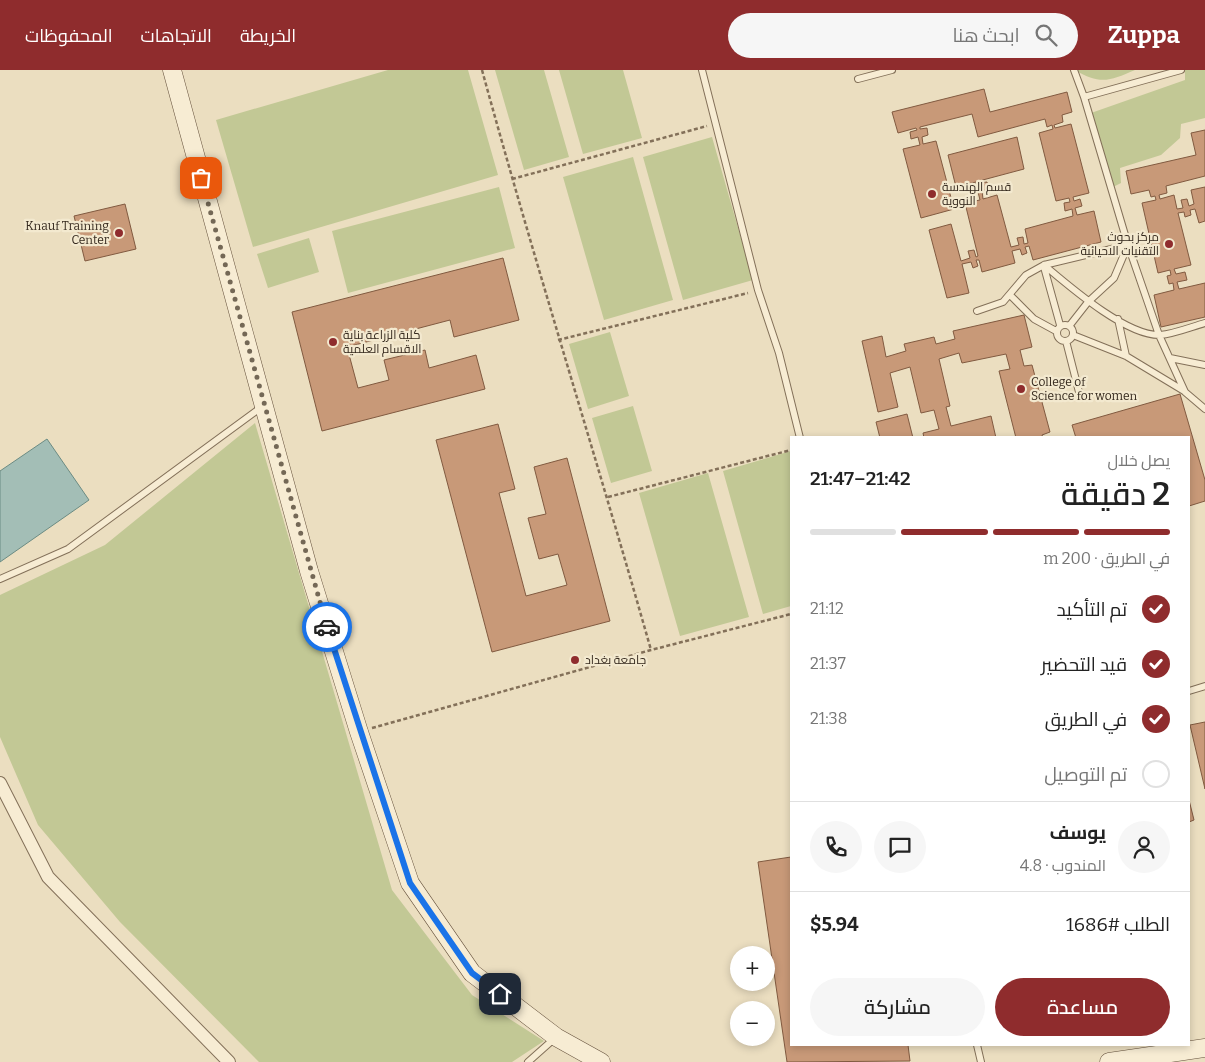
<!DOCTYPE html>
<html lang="ar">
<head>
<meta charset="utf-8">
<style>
  :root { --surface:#fff; --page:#f6f6f6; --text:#222; --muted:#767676; --line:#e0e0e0; --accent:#8f2c2d }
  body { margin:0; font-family:Bitter,Cairo,serif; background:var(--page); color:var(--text); direction:rtl; height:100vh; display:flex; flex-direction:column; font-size:19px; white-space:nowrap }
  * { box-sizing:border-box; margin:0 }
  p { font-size:16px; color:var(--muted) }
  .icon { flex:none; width:28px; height:28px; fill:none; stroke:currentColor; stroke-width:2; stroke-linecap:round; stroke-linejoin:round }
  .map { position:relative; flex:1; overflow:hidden; direction:ltr }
  .details { position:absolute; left:790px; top:366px; width:400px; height:610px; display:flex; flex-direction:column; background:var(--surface); border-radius:0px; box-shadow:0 2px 8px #0003; direction:rtl }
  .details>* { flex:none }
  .buttons { position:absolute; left:730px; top:876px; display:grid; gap:10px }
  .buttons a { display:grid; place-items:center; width:45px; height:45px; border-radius:50%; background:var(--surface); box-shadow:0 2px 8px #0003; font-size:25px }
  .pin { position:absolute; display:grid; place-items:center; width:42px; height:42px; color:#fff; margin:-21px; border-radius:10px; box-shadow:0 2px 8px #0006 }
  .courier { position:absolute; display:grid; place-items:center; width:50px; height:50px; margin:-25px; border:4px solid #1a73e8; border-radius:50%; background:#fff; color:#222; box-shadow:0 1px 6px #0007 }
  .head em { font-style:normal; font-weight:600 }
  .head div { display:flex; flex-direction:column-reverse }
  .head { display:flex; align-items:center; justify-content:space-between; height:85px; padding:0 20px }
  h1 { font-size:32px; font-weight:600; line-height:38px }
  .bar { display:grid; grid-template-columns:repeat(4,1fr); gap:8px 5px; align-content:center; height:60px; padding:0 20px }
  .bar i { height:6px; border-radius:4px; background:var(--line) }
  .bar .active { background:var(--accent) }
  .bar p { grid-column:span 4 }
  .line { display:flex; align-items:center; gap:12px; padding:0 20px; border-top:1px solid var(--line) }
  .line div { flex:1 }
  .round { display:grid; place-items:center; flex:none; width:52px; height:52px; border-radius:26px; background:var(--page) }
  ol { padding:0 20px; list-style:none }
  li { display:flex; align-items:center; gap:15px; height:55px }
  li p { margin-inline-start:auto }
  li .icon { padding:5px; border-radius:50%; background:var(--accent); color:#fff; stroke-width:4 }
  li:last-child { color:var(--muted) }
  li i { width:28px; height:28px; border:2px solid var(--line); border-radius:50% }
  .primary-button { display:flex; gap:10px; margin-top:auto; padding:10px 20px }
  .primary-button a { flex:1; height:58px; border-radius:30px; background:var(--accent); color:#fff; font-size:20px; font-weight:600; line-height:58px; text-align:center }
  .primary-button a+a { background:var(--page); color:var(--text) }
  header { display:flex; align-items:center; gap:30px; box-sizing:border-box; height:70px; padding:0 25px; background:var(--accent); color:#fff }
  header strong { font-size:24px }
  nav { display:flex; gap:28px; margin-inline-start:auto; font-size:18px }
  .search { width:350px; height:45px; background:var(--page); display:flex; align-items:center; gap:12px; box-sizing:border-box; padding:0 18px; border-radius:28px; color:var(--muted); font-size:19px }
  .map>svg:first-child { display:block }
  .green { fill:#c2c895 }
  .water { fill:#a3beb6; stroke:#6b8b83 }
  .building { fill:#c89978; stroke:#815a40 }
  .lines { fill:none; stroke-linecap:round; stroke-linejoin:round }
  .lane-casing { stroke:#837059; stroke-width:8 }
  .street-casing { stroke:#837059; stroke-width:14 }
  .secondary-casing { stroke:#65513c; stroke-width:19 }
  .path { stroke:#837059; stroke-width:2.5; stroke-dasharray:4 2.5; stroke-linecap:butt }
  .lane { stroke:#f7ecd3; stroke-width:6 }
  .street { stroke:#f7ecd3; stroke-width:12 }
  .secondary { stroke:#f7ecd3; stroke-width:18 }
  .done { stroke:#746856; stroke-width:5; stroke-dasharray:0 9 }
  .route { stroke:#1a73e8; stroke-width:6 }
  .poi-dot { fill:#8f2c2d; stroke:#f3e9cf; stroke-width:2 }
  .labels { text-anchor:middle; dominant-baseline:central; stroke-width:4.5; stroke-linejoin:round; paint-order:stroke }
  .poi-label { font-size:12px; fill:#34281d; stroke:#f3e9cf; text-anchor:start }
</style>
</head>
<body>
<header>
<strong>Zuppa</strong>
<div class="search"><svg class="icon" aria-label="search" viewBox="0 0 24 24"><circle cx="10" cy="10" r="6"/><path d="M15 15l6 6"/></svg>ابحث هنا</div>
<nav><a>الخريطة</a><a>الاتجاهات</a><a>المحفوظات</a></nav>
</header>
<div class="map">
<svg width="1205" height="992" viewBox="0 0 1205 992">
  <rect width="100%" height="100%" fill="#ebdec0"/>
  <!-- green -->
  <path class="green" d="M388,0h80l30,105 -245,72 -37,-127z
    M495,0h49l25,87 -45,13z
    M559,0h64l19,68 -59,16z
    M1075,0h60c-25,11 -35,15 -60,0z
    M1185,0h20v48l-24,6 -1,14 -19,17 -41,13 1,15 -8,4 -22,-74 94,-33z
    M712,67l41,143 -70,20 -40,-143z
    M633,87l40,143 -69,20 -41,-143z
    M499,117l16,61 -167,45 -16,-62z
    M309,168l10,34 -51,16 -11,-34z
    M610,262l19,64 -41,13 -19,-65z
    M633,336l19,65 -41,12 -19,-65z
    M255,353l137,467 80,105 72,46 -32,21h-253l-139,-140 -82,-97 -38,-88v-142l105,-50z
    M791,381v155l-28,8 -40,-143z
    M708,403l41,144 -69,19 -41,-143z"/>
  <!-- water -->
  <path class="water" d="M47,369l42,61 -89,62v-91z"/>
  <!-- building -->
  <path class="building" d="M984,19l6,23 77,-20 5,20 -10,3 1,7 -9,3 1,3 16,-4 18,69 -16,4 1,4 6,-2 2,7 -7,2 2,7 17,-4 7,31 -68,18 -4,-14 -4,1 2,6 -5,2 -2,-6 -8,2 3,12 -33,9 -3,-12h-3l2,6 -5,2 -2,-6 -9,2 7,29 -22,5 -18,-68 22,-6 10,37 9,-3 -2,-7 6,-1 2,7 2,-1 -13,-53 15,-3 -2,-8 -7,2 -1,-8 6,-1v-3l-20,5 -8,-32 69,-18 7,32 -45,12 1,2 7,-1 1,7 -6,2 1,8 14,-4 14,52 8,-2 -2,-7 6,-1 1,7 4,-1 -3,-14 48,-13 -1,-7 -7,2 -1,-8 6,-1 -1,-4 -13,3 -17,-68 14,-4 -1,-4 -5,2 -2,-8 -67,18 -6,-23 -52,13v2l7,-1 1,7 -6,2 1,7 13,-3 18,68 -33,9 -18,-69 17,-4 -2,-8 -7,2 -1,-7 7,-2 -1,-2 -18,5 -6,-21z
    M1205,60v46l-39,10 1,7 -8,2 1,4 14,-4 3,14 6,-1 -2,-8 6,-1 2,7 5,-2 -3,-14 14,-3v34l-6,2 -4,-14 -5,1 1,5 -6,2 -1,-5 -6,1 13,52 -17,4 2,5 9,-2 2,8 -10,2 2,7 26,-6v34l-44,10 -7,-32 20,-5 -1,-7 -4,1 -2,-8 4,-1 -1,-5 -12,3 -16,-70 14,-3 -1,-4 -4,1 -2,-7 -18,4 -5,-23 70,-16 -5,-22z
    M125,134l11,45 -51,12 -11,-45z
    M503,188l16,62 -65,17 -4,-17 -103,27 11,41 31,-8 -5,-20 41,-10 4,18 47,-13 9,34 -163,42 -30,-119z
    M1024,245l8,32 -12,3 4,16 8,-1 18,67 -8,3 1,3h-27l-17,-67 11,-2 -4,-15 -44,9 -3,-10 -20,6 11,47 -4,1 5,19 40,-10 5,22h-72l-1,-5 16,-4 -5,-19 -13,3 -11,-46 -20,6 8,34 -20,5 -16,-71 20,-5 4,21 20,-6 -2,-7 30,-7 2,7 19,-5 -2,-8z
    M1180,324l25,86v21l-16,5v-68h-113l-4,-13z
    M907,344l6,24h-33l-4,-16z
    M498,354l17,65 -16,4 27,103 41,-11 -9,-31 -19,5 -11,-41 18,-4 -12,-47 33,-9 43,163 -118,31 -56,-212z
    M1205,652v67l-15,-64z
    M1189,730l5,20 -5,2z
    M791,787v188h117l2,16 -123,1 -29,-200z"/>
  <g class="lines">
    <defs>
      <path id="lane" d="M702,0l56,220 21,63 21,85
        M1074,0l10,27 97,-27
        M858,9l34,-9
        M1084,27l44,148 31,90 26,57 20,17
        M1044,195c25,21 82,71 116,70 14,-1 31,-8 45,-12
        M1044,197l16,58
        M1010,225l24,24 22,12
        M977,241l26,-9 23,-27 18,-10 84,-20
        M1118,249l8,37
        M1057 263a8 8 0 1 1 16 0a8 8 0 1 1-16 0Z
        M1070,255l18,-23 26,-24 14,-33
        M1073,265l53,21 58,35
        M1066,271l14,55
        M1170,288l35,7
        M0,509l68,-30 195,-143
        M1189,621l16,-5
        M977,975l4,17
        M528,992l27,-24"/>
      <path id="street" d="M0,713l48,94 181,185"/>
      <path id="secondary" d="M172,0l137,501 50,161 51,151 62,90 84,64 45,25
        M1109,992l96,-14"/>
    </defs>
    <!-- lane casing -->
    <use href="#lane" class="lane-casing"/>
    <!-- street casing -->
    <use href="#street" class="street-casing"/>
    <!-- secondary casing -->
    <use href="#secondary" class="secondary-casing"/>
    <!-- path -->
    <path class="path" d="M482,0c53,194 114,386 169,580
      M512,109l195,-53
      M558,270l190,-47
      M608,427l183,-47
      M372,658l279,-78 140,-36"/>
    <!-- lane -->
    <use href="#lane" class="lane"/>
    <!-- street -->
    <use href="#street" class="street"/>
    <!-- secondary -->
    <use href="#secondary" class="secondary"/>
  </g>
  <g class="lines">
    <!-- done -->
    <path class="done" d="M201,108l126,449"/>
    <!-- route -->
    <path class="route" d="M327,557l83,256 62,90 28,21"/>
  </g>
  <!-- markers -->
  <g class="poi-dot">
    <circle cx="932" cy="124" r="5"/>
    <circle cx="119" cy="163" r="5"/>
    <circle cx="1169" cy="174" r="5"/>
    <circle cx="333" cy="272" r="5"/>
    <circle cx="1021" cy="319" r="5"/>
    <circle cx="575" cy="590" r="5"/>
  </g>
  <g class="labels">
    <!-- poi labels -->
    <g class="poi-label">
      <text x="942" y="117">قسم الهندسة<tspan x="942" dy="14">النووية</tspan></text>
      <text x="109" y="156" text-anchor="end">Knauf Training<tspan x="109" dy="14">Center</tspan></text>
      <text x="1159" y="167" text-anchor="end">مركز بحوث<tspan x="1159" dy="14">التقنيات الاحيائية</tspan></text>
      <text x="343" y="265">كلية الزراعة بناية<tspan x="343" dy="14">الاقسام العلمية</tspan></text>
      <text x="1031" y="312">College of<tspan x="1031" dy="14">Science for women</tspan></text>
      <text x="585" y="590">جامعة بغداد</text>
    </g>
  </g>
</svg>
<div class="buttons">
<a>+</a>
<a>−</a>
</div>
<div class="pin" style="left:201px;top:108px;background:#ea580c"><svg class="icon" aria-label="bag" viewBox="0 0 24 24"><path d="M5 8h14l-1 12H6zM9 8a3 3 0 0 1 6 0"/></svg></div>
<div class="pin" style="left:500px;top:924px;background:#1f2937"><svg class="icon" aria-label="home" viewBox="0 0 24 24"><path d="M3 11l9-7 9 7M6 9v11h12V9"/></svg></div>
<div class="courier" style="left:327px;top:557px"><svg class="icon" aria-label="car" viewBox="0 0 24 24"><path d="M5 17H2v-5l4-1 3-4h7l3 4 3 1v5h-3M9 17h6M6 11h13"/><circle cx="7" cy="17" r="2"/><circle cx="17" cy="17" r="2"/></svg></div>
<section class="details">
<div class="head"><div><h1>2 دقيقة</h1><p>يصل خلال</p></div><em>21:42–21:47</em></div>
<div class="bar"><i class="active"></i><i class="active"></i><i class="active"></i><i></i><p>في الطريق · 200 m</p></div>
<ol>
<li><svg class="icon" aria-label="check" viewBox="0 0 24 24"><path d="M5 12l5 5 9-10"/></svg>تم التأكيد<p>21:12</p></li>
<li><svg class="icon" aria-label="check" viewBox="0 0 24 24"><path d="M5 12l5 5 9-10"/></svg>قيد التحضير<p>21:37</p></li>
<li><svg class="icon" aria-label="check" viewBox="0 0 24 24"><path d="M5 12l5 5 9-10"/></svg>في الطريق<p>21:38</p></li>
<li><i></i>تم التوصيل</li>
</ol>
<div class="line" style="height:90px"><a class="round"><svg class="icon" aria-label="person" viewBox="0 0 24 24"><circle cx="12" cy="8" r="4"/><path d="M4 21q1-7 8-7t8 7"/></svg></a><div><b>يوسف</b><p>المندوب · 4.8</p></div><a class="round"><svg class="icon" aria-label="chat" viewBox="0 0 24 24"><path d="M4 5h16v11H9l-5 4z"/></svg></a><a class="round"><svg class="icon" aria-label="phone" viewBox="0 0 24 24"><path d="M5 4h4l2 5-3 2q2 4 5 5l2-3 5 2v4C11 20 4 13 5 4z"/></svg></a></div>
<div class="line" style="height:65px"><div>الطلب #1686</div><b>$5.94</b></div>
<div class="primary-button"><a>مساعدة</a><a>مشاركة</a></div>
</section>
</div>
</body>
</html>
